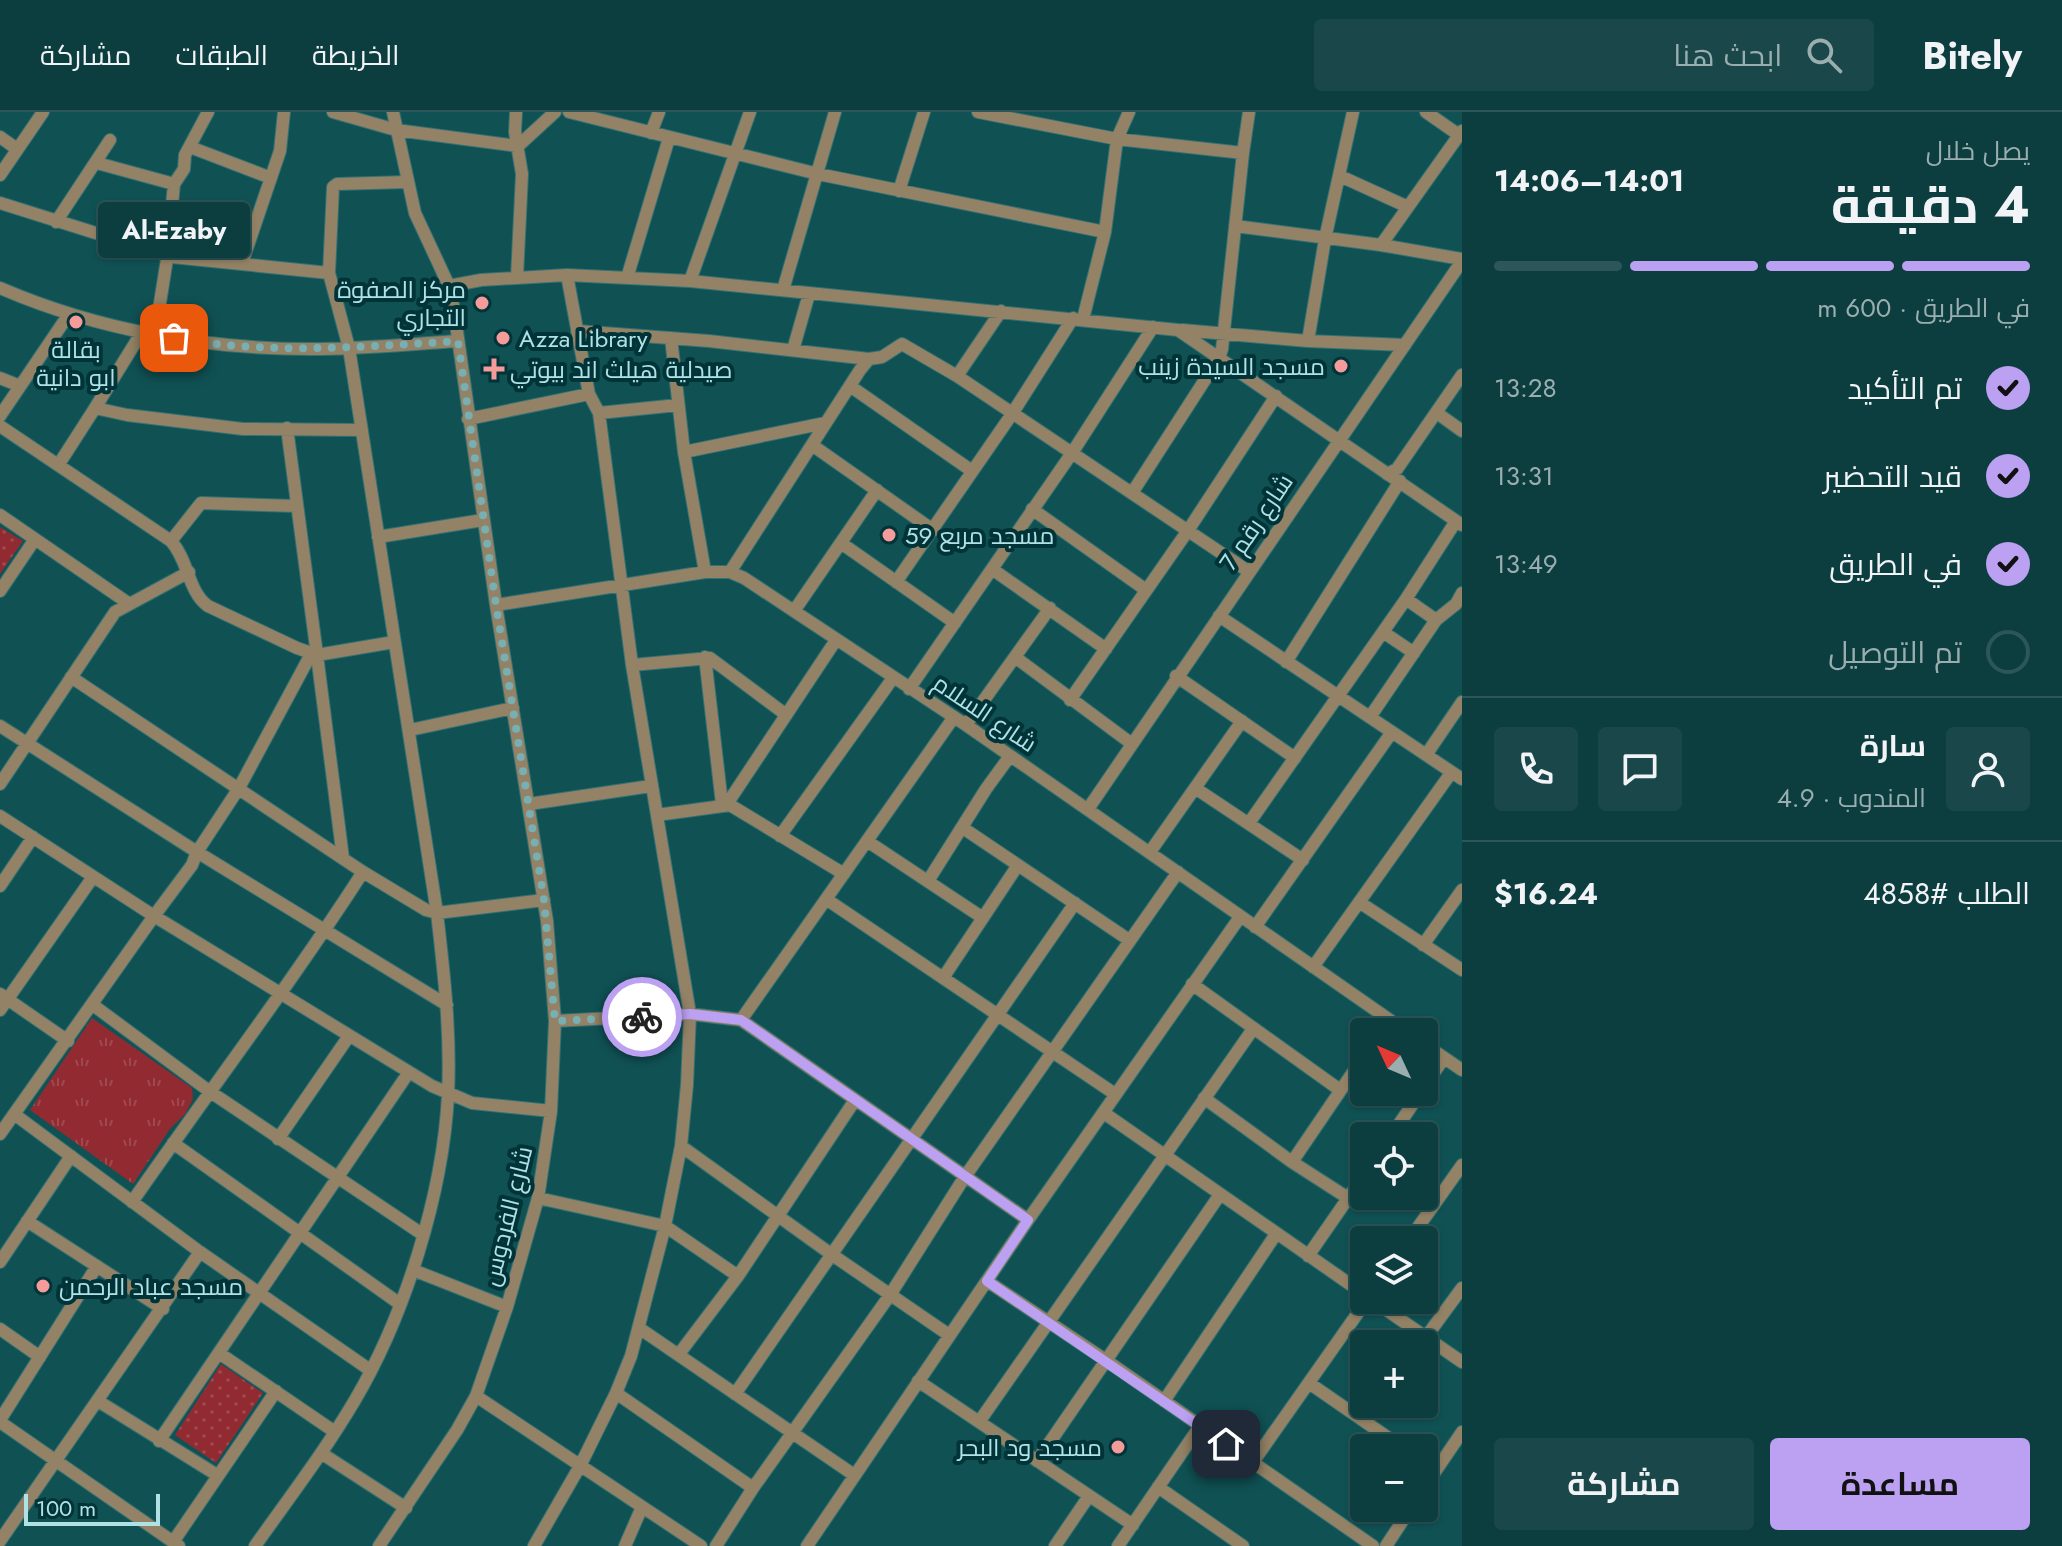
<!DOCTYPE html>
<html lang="ar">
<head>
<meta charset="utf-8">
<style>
  :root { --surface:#0c3d3f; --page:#1a484a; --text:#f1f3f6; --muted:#9aaeb0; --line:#2c5659; --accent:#bca0f2 }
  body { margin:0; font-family:Jost,Cairo,sans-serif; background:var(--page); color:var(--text); direction:rtl; height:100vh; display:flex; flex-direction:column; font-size:30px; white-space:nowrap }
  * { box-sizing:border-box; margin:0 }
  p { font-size:26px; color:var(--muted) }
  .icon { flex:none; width:44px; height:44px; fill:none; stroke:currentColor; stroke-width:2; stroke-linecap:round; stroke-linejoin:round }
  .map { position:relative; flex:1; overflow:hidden; direction:ltr }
  .sheet { display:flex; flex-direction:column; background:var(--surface); width:600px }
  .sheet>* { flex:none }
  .needle { width:52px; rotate:314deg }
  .tools { position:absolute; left:1350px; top:906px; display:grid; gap:16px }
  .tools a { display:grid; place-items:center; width:88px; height:88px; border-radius:8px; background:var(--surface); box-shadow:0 2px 6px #0004,0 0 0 2px var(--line); font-size:40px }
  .scale { position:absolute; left:24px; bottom:20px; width:136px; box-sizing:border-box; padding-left:8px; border:4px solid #b0e2e5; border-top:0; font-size:22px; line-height:28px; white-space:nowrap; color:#b0e2e5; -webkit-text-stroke:6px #003438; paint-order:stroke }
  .pin { position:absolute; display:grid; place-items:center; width:68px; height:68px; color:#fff; margin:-34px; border-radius:16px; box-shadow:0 4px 12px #0006 }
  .courier { position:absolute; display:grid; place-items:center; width:80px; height:80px; margin:-40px; border:6px solid #bca0f2; border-radius:50%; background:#fff; color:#222; box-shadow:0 2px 10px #0007 }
  .bubble { position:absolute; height:56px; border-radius:8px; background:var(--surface); box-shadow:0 2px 6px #0004,0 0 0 2px var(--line); font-size:26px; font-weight:700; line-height:56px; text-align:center; direction:rtl }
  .overview em { font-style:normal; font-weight:700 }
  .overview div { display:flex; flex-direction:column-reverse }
  .overview { display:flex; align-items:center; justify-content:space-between; height:136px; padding:0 32px }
  h1 { font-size:52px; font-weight:700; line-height:60px }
  .bar { display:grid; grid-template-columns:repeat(4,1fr); gap:12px 8px; align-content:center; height:96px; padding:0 32px }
  .bar i { height:10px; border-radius:6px; background:var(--line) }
  .bar .on { background:var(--accent) }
  .bar p { grid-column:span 4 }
  .line { display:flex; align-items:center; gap:20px; padding:0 32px; border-top:2px solid var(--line) }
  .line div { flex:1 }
  .round { display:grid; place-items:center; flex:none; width:84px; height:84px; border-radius:8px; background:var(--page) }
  ol { padding:0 32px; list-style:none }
  li { display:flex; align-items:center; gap:24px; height:88px }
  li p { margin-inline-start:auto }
  li .icon { padding:8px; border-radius:50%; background:var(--accent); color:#111; stroke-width:4 }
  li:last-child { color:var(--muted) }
  li i { width:44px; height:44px; border:4px solid var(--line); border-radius:50% }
  .primary-button { display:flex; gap:16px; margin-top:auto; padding:16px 32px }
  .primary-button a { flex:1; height:92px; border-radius:8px; background:var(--accent); color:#111; font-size:32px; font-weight:700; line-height:92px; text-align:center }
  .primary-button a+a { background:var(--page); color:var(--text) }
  header { display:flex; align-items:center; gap:48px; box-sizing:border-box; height:112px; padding:0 40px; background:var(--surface); border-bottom:2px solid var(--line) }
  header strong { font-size:38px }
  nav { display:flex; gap:44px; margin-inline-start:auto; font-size:28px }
  .search { width:560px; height:72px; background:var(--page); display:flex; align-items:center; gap:20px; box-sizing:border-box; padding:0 28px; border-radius:8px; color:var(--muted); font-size:30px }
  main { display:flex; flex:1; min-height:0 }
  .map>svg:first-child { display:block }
  .grass { fill:url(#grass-tufts) }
  .park { fill:url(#park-dots) }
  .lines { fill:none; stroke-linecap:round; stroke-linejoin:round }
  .minor-casing { stroke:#337174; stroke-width:14 }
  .minor { stroke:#938265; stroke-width:12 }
  .done { stroke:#78afb2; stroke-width:8; stroke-dasharray:0 14.4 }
  .route { stroke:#bca0f2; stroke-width:10 }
  .poi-dot { fill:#f59b99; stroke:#003438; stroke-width:3 }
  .labels { text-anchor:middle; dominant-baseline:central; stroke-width:8; stroke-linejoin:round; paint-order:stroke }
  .poi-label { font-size:24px; fill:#b0e2e5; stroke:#003438; text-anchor:start }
  .street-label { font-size:24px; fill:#b0e2e5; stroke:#003438 }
</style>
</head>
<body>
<header>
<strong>Bitely</strong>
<div class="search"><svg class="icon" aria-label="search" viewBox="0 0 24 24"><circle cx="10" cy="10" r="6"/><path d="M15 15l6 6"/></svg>ابحث هنا</div>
<nav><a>الخريطة</a><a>الطبقات</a><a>مشاركة</a></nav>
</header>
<main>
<section class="sheet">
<div class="overview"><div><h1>4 دقيقة</h1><p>يصل خلال</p></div><em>14:01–14:06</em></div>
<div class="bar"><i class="on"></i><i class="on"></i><i class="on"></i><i></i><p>في الطريق · 600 m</p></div>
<ol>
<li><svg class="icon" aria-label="check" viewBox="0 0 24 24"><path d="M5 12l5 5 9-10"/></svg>تم التأكيد<p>13:28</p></li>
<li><svg class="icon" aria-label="check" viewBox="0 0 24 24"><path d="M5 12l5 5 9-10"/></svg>قيد التحضير<p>13:31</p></li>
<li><svg class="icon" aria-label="check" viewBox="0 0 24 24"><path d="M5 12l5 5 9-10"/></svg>في الطريق<p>13:49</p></li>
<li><i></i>تم التوصيل</li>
</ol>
<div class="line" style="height:144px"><a class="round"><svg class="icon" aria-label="person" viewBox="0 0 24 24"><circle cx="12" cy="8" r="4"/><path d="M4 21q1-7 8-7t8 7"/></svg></a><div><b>سارة</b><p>المندوب · 4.9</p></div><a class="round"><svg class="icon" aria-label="chat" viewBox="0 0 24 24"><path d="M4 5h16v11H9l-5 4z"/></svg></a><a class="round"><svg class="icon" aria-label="phone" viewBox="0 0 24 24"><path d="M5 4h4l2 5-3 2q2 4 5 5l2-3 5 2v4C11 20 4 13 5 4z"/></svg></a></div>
<div class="line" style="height:104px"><div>الطلب #4858</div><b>$16.24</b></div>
<div class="primary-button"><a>مساعدة</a><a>مشاركة</a></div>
</section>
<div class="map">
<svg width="1462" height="1434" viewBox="0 0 1462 1434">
  <defs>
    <pattern id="grass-tufts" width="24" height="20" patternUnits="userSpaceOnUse" patternTransform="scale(2)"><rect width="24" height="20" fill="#922a31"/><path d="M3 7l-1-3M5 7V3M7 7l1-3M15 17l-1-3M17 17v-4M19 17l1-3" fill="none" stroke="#9f494f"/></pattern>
    <pattern id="park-dots" width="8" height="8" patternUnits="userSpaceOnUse" patternTransform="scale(2)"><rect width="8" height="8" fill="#922a31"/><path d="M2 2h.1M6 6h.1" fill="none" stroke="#9f494f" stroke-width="1.8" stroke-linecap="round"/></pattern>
  </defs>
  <rect width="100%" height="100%" fill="#105154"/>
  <!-- grass -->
  <path class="grass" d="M92,906l100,70 1,11 -8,15 -15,15 -37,55 -103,-74z"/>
  <!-- park -->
  <path class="park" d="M0,415l23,14 -23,33z
    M221,1252l42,29 -47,70 -41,-28z"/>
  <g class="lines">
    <defs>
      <path id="minor" d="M333,0l63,18 122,16 37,-34
        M516,0l-1,20 7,42 -5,103
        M569,0l249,62 287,58
        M978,0l139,27 126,14
        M1426,0l33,23
        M651,21l8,-21
        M0,25l17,12
        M190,35l81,31
        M97,51l77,21
        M0,63l43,-63
        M1340,64l68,31
        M899,79l25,-79
        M0,91l172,54 157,16
        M56,110l54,-82
        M1235,114l146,19 81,14
        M1381,133l81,-114
        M242,151l38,-112 4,-39
        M627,166l42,-140
        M690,169l60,-169
        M449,174l32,-6 86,-5 123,6 488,49 284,195
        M0,176c97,42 205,61 311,61 49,0 98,-5 147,-8
        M783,178l52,-178
        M1083,207l22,-87 12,-93 12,-27
        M1182,218l126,11 97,4
        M577,219l132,10 160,18
        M155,222l12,-75 7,-75 10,-15 1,-14 23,-43
        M671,226l13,114 21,120
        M1308,229l17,-102 28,-127
        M793,238l16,-56
        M957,264l44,-65
        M0,266l20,8
        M850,274l122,85
        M95,296l47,-76
        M599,301l79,-8
        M1437,301l25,18
        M0,304l69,-102
        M468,307l121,-25
        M0,314l171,115c18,20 17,51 37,65l89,42 20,7 -30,-227
        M812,333l121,85
        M684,340l141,-29
        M59,352l36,-56 32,7 116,14 119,1
        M1387,362l10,-5 65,-94
        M1132,381l87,-135 3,-9 21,-196 6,-41
        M1032,397l114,81
        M0,403l128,88
        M378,425l105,-17
        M171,429l30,-38 96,3
        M841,431l114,80
        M992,457l114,80
        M730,460l130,-202 9,-11 13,-2 20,-13 55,32 291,195
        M896,470l116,-168 61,-96
        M0,479l35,-52
        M1406,487l30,21
        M496,493l209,-33h25l14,6 222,147 441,307
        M794,499l83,-121
        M1219,504l243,163
        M1383,520l31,21
        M705,545l17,147
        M1015,545l117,87
        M1286,550l114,-181
        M632,553l78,-7 75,56
        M1176,564l119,82
        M71,565l292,195 63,38 11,3 107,-13
        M909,577l163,-236 81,-126
        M1070,588l119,-171 87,-133
        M1370,605l66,-97 20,-16 6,-11
        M966,613l84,-117
        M0,614l197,126 250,153
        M410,618l103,-22
        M1426,643l36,-53
        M0,672l115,-172 74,-40
        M1195,676l108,72
        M529,692l122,-18
        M727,692l109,-164
        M1088,697l374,-548
        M657,703l73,-10 114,69
        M0,704l154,100 278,170 40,17 79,8
        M1249,711l157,-224 50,-78
        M963,716l166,112
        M780,724l113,-158
        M867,729l116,77
        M1150,740l92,-131
        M343,746l-26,-203 77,-13
        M928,769l58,-92 24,-33
        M0,774l33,-49
        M826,787l289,195
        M1359,790l103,68
        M1255,815l137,-195
        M1423,833l39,-55
        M1313,855l138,-194
        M943,866l75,-113
        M1192,872l148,106
        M0,882l68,47
        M93,893l116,86 213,143
        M0,898l93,-133
        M741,908l213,-303
        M555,909l135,-7 51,6 287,200
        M1424,932l38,26
        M1424,975l20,-29
        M1204,986l88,64 56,36
        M1104,1001l260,181
        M14,1002l186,138 170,118
        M0,1022l154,-218 38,-51 5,-13 42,-64 72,-134
        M1391,1024l30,-44
        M278,1027l71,-103
        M173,1031l227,161
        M681,1034l150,108 118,81
        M1292,1050l72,-106
        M538,1086l127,28 73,50
        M132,1090c77,-111 158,-217 231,-330
        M27,1109l136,88
        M1409,1128l53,-75
        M1308,1144l56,-81
        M0,1150l71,-106
        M413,1158l94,37
        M987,1169l120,80 266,185
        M1372,1188l90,62
        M639,1216l215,147
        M0,1217l40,28
        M1426,1225l36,-49
        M219,1241l116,79
        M679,1242l59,-78 117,-176
        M918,1269l215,144
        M1309,1271l94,65
        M616,1281l137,95
        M735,1282l340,-491
        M476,1284l225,150
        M98,1289l119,74
        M1164,1289l112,-167
        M0,1308l97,-154
        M0,1310l179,124
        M979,1310l274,-393
        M159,1329l250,-369
        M321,1341l85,55
        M1037,1349l182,-265
        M1253,1350l114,-162
        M1158,1375l85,59
        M1424,1376l38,-56
        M0,1429l200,-289
        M173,1430l103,-151
        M255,1434c34,-48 70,-95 100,-146 50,-85 88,-206 93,-305 3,-61 -4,-122 -11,-182l-88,-565 -20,-75 4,-86 4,-3 70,-2
        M379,1434l78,-116 19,-34 31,-89 31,-109 13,-87 4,-90 -8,-100 -51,-316 -42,-295 -5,-24 -34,-73 -22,-101
        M534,1434l46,-80 36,-73 15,-37 34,-130 16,-80 6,-61 3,-71 -58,-349 -33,-252 -10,-19 -22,-119
        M625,1434l17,-39
        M716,1434l37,-58 137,-193 74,-117 214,-306
        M807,1434l221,-326 212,-303
        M1055,1434l34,-50
        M1118,1434l82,-120
        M1386,1434l25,-38"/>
    </defs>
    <!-- minor casing -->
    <use href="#minor" class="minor-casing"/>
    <!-- minor -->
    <use href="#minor" class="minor"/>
  </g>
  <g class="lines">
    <!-- done -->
    <path class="done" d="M174,226c94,17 189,9 284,3l38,264 48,295 11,121 87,-4"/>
    <!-- route -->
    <path class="route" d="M642,905l48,-3 51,6 287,200 -41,61 239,163"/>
  </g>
  <!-- markers -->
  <g class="poi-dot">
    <circle cx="482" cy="191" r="8"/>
    <circle cx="76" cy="210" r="8"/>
    <circle cx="503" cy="226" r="8"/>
    <circle cx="1341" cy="254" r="8"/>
    <path d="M490 245h8v8h8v8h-8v8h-8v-8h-8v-8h8z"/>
    <circle cx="889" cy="423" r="8"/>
    <circle cx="43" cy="1174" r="8"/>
    <circle cx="1118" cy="1335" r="8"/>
  </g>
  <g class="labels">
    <!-- poi labels -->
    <g class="poi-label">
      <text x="466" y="177" text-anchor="end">مركز الصفوة<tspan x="466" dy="28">التجاري</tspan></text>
      <text x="519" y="226">Azza Library</text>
      <text x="76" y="237" text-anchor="middle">بقالة<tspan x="76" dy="28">ابو دانية</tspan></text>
      <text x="1325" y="254" text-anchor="end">مسجد السيدة زينب</text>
      <text x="510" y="257">صيدلية هيلث اند بيوتي</text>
      <text x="905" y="423">مسجد مربع 59</text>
      <text x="59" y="1174">مسجد عباد الرحمن</text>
      <text x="1102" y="1335" text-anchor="end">مسجد ود البحر</text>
    </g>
    <!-- street labels -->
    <g class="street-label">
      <text transform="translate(1256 410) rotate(-56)">شارع رقم 7</text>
      <text transform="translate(985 601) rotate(34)">شارع السلام</text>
      <text transform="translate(507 1104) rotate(-76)">شارع الفردوس</text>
    </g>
  </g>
</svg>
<div class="tools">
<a><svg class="needle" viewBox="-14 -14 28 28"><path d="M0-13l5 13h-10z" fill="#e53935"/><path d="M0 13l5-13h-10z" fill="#9aaeb0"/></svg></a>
<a><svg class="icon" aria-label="locate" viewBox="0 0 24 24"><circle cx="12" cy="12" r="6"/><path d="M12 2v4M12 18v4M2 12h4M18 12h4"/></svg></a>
<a><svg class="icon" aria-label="layers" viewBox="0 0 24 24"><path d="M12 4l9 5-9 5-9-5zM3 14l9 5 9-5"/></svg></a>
<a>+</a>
<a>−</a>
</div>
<div class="scale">100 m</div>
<div class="pin" style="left:174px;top:226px;background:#ea580c"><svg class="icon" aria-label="bag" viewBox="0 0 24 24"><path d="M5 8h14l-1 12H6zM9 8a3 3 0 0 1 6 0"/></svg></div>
<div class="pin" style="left:1226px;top:1332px;background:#1f2937"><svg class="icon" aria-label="home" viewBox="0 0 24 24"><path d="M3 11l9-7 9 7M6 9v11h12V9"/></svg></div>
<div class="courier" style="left:642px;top:905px"><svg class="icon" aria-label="bike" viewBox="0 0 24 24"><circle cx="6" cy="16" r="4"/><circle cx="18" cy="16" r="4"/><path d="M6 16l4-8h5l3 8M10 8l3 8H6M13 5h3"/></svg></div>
<div class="bubble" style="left:98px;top:90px;width:152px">Al-Ezaby</div>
</div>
</main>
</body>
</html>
